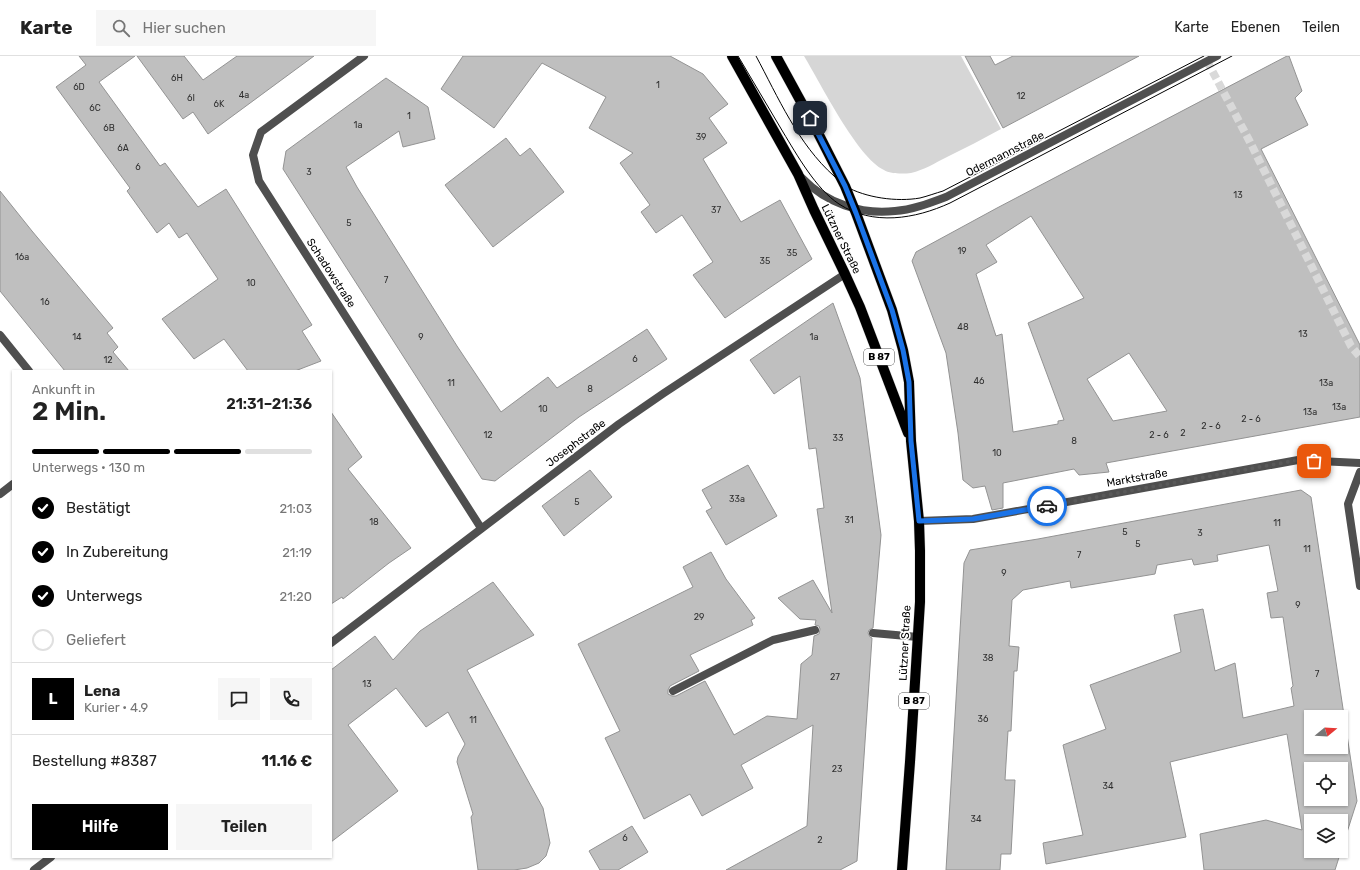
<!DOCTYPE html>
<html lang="de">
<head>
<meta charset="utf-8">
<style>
  :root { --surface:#fff; --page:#f6f6f6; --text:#222; --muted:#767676; --line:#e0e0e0; --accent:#000 }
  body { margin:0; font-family:Rubik,sans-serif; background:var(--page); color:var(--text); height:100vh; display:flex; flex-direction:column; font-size:15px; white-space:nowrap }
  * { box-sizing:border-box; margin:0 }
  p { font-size:13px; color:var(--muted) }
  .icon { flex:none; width:22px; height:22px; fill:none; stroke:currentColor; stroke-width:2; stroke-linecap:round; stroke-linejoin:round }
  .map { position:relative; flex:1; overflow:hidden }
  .sheet { position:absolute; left:12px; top:314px; width:320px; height:488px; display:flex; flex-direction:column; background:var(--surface); border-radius:0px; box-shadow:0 1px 3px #0004 }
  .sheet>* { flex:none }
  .needle { width:26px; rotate:72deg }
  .buttons { position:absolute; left:1304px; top:654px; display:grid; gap:8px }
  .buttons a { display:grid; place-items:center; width:44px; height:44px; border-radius:0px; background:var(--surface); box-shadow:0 1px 3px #0004; font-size:20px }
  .pin { position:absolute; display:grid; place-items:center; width:34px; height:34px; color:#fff; margin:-17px; border-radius:8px; box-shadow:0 2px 6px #0006 }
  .courier { position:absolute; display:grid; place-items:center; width:40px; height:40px; margin:-20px; border:3px solid #1a73e8; border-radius:50%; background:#fff; color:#222; box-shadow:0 1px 5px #0007 }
  .overview em { font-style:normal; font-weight:600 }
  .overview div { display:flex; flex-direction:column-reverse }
  .overview { display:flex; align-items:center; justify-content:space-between; height:68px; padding:0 20px }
  h1 { font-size:26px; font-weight:600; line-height:30px }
  .bar { display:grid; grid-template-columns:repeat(4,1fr); gap:6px 4px; align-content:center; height:48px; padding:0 20px }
  .bar i { height:5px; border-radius:3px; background:var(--line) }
  .bar .on { background:var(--accent) }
  .bar p { grid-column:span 4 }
  .line { display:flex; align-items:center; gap:10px; padding:0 20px; border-top:1px solid var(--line) }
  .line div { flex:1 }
  .round { display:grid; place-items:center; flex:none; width:42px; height:42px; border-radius:0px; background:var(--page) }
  ol { padding:0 20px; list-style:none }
  li { display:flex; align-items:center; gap:12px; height:44px }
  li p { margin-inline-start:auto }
  li .icon { padding:4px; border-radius:50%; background:var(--accent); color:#fff; stroke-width:4 }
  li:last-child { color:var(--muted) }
  li i { width:22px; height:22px; border:2px solid var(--line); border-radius:50% }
  .primary-button { display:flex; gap:8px; margin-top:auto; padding:8px 20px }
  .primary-button a { flex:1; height:46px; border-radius:0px; background:var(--accent); color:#fff; font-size:16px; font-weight:600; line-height:46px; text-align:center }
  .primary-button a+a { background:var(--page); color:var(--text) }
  header { display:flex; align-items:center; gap:24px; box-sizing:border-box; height:56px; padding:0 20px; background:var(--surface); border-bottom:1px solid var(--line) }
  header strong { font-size:19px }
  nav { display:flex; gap:22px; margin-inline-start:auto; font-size:14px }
  .search { width:280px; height:36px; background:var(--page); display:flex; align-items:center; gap:10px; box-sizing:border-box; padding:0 14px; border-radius:0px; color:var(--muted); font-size:15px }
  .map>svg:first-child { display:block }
  .green { fill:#d6d6d6 }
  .building { fill:#bfbfbf; stroke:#939393; fill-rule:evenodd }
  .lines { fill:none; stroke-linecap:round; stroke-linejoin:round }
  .pedestrian-tunnel { stroke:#d9d9d9; stroke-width:8; stroke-dasharray:8 4; stroke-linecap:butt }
  .primary-casing { stroke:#dbdbdb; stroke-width:11 }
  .service { stroke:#4f4f4f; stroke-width:8 }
  .minor { stroke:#4f4f4f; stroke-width:8 }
  .tertiary { stroke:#4f4f4f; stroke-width:8 }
  .primary { stroke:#000; stroke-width:10 }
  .tram { stroke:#000; stroke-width:1 }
  .done { stroke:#595959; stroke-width:4; stroke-dasharray:0 7.2 }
  .route { stroke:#1a73e8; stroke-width:5 }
  .labels { text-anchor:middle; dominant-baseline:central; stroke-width:3; stroke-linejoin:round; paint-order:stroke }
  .number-label { font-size:9px; fill:#303030 }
  .shield { fill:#fff; stroke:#4c4c4c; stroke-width:1 }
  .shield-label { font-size:10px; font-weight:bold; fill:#000 }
  .street-label { font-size:11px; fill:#000; stroke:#fff }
</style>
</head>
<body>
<header>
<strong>Karte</strong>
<div class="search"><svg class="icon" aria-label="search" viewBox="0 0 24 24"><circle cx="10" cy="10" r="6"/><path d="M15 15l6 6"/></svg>Hier suchen</div>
<nav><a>Karte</a><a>Ebenen</a><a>Teilen</a></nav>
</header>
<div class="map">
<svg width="1360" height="814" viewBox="0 0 1360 814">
  <rect width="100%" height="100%" fill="#fff"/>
  <!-- green -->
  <path class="green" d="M804,0h157l40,73c-18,10 -36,19 -54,28 -12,6 -23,13 -36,16 -8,1 -21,1 -27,-3 -27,-13 -63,-86 -80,-114z"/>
  <!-- building -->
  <path class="building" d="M79,0h56l-36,26 61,84 5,-3 33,44 28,-18 86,136 -10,6 19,30 -26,10h-47l-24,-32 -30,20 -32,-40 56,-40 -31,-46 -8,5 -10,-15 -12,10 -30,-42 3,-3 -74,-101 30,-22z
    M137,0h47l19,24 34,-24h77l-106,78 -15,-22 -10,7z
    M463,0h207l33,18 25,30 -19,14 18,25 -24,16 38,63 39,-22 32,59 -87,59 -32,-43 20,-13 -31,-47 -26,18 -15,-21 9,-7 -30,-42 13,-10 -44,-25 17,-31 -64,-34 -48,65 -53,-39z
    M965,0h25l5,9 18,-9h126l-136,72z
    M1287,0h2l13,35 -7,7 13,27 -47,24 99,196v72l-254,46 3,9 -30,3 -5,-6 -71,14v25l-11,2 -7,-24 -12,2 -10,-8 -5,-47 -12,-80 -34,-92 4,-9 81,-44zM1031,160l53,82 -56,25 36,97 -6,1v3l-45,8 -11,-98 -6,2 -20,-62 21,-12 -11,-17zM1129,297l38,58 -54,10 -26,-42z
    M386,22l42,29 7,32 -32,8 -4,-16 -53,36 11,20 100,159 44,66 47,-35 9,11 90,-59 20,30 -88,58 -84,64 -13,-2 -199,-310 3,-18z
    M506,82l14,18 10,-8 34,44 -71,55 -48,-62z
    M0,135l32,40 81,97 -6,5 11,14 -5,5 16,19h-64l-65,-80z
    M833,247l27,75 21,157 -8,93 -4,2 -1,3 2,4 2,1 -15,223 -17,9h-114l81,-44 6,-101 -72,40 12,23 -51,28 -12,-22 -46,25 -39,-81 15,-7 -42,-87 115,-57 -10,-20 28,-15 15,27 29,39 -4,2 2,5 -63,30 9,16 -29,15 -2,4v4l4,2h4l29,-15 29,54 33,-19 30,3 4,-55 11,-9 2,-19 5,-2 1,-5 -1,-3 -4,-1 1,-5 -16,-1 -22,-21 35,-18 19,33 -15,-104 7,-1 -8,-60 -7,1 -9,-73 -26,18 -24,-34z
    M331,356l31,45 -14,12 63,79 -22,15 -46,36 -1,-2 -11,7z
    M748,409l29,51 -51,29 -20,-34 6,-3 -10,-18z
    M590,414l22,27 -48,39 -22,-30z
    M1301,434l10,7 46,304 -16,50v-30h-30v30h30l-6,19h-131l-4,-36 66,-14 36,10 -15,-96 -117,28 16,75 -140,27 -3,-21 40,-8 -20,-90 43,-16 -16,-44 91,-33 -7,-37 29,-6 12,62 20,-8 8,55 51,-12 -3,-18 2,-2 -10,-69 -12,1 -4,-25 11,-2 -9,-46 -52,10 1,6 -24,4 -2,-6 -35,6 -2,9 -84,14 -1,-7 -47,9 -11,10 -3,46 10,1 -2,24h-3l-3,60h-3l-3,49h10l-4,74h-10l-1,16h-54l18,-307 6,-13 68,-11zM1311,661h30v30h-30zM1311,713h30v30h-30z
    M493,526l41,53 -67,35 76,138 7,35 -4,13 -7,7 -12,5 -13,2h-36l-7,-53 2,-3 -16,-52 1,-5 7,-13 -17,-32 -22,15 -30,-39 -48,37 50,66 -67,51v-172l44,-34 18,24 27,-29z
    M632,770l16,26 -30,18h-18l-11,-19z"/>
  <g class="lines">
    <!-- pedestrian-tunnel -->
    <path class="pedestrian-tunnel" d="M1207,5l43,81 101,204 9,11"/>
    <defs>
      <path id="primary" d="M732,0l66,118 16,36 31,64 15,33 48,126
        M776,0l41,75 28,55 11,27 36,97 11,40 6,32 2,59 8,80 1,30v51l-10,160 -8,108"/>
    </defs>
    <!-- primary casing -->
    <use href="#primary" class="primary-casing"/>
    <!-- service -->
    <path class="service" d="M873,577l45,4
      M673,635l100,-51 42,-10"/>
    <!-- minor -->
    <path class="minor" d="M364,0l-103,76 -8,23 6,26 222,347
      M0,279l29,36
      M1360,416l-12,32 12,82
      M0,438l13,-10
      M919,465l54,-2 325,-59 62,3
      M331,587l288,-219 45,-31 181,-119
      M34,814l17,-13"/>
    <!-- tertiary -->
    <path class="tertiary" d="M802,122c24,25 59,37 93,33 17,-1 35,-8 51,-14l271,-141"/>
    <!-- primary -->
    <use href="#primary" class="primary"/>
    <!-- tram -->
    <path class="tram" d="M738,0c15,25 30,51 45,76 14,23 33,57 56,72 34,22 76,15 111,-1l282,-147
      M756,0c22,41 42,88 78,120 3,3 7,8 11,10 21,12 52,16 75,12 8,-2 16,-5 23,-7l261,-135"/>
  </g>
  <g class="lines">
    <!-- done -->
    <path class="done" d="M1047,450l251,-46 16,1"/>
    <!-- route -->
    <path class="route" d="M810,62l35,68 11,27 36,97 11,40 6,32 2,59 8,80 54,-2 74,-13"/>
  </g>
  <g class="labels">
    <!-- number labels -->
    <g class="number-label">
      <text x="177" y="22">6H</text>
      <text x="658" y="29">1</text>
      <text x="79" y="31">6D</text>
      <text x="244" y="39">4a</text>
      <text x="1021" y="40">12</text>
      <text x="191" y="42">6I</text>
      <text x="219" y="48">6K</text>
      <text x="95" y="52">6C</text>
      <text x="409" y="60">1</text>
      <text x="358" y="69">1a</text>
      <text x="109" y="72">6B</text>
      <text x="701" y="81">39</text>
      <text x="123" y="92">6A</text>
      <text x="138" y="111">6</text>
      <text x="309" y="116">3</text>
      <text x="1238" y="139">13</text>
      <text x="716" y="154">37</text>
      <text x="349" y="167">5</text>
      <text x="962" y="195">19</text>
      <text x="792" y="197">35</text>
      <text x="22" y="201">16a</text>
      <text x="765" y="205">35</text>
      <text x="386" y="224">7</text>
      <text x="251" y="227">10</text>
      <text x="45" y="246">16</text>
      <text x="963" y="271">48</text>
      <text x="1303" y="278">13</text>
      <text x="77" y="281">14</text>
      <text x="421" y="281">9</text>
      <text x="814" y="281">1a</text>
      <text x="635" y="303">6</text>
      <text x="108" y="304">12</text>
      <text x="979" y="325">46</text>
      <text x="451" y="327">11</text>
      <text x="1326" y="327">13a</text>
      <text x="590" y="333">8</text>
      <text x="1339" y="351">13a</text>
      <text x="543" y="353">10</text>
      <text x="1310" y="356">13a</text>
      <text x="1251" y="363">2 - 6</text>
      <text x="1211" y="370">2 - 6</text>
      <text x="1183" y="377">2</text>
      <text x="488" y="379">12</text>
      <text x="1159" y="379">2 - 6</text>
      <text x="838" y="382">33</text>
      <text x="1074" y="385">8</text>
      <text x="997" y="397">10</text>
      <text x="737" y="443">33a</text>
      <text x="577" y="446">5</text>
      <text x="849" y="464">31</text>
      <text x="374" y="466">18</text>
      <text x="1277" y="467">11</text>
      <text x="1125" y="476">5</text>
      <text x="1200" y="477">3</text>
      <text x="1138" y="488">5</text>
      <text x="1307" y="493">11</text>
      <text x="1079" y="499">7</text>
      <text x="1004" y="517">9</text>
      <text x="1298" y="549">9</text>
      <text x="699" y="561">29</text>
      <text x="988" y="602">38</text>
      <text x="1317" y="618">7</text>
      <text x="835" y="621">27</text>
      <text x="367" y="628">13</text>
      <text x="983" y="663">36</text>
      <text x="473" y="664">11</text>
      <text x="837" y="713">23</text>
      <text x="1108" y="730">34</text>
      <text x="976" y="763">34</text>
      <text x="625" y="782">6</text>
      <text x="820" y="784">2</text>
    </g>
    <!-- shield labels -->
    <g class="shield">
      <rect x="864" y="293" width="30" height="16" rx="3"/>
      <rect x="899" y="637" width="30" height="16" rx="3"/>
    </g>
    <g class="shield-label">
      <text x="879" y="301">B 87</text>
      <text x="914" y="645">B 87</text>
    </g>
    <!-- street labels -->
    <g class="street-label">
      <text transform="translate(1005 98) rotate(-27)">Odermannstraße</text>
      <text transform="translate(841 183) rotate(64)">Lützner Straße</text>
      <text transform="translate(331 217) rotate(57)">Schadowstraße</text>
      <text transform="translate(576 387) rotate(-37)">Josephstraße</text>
      <text transform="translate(1137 422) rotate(-10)">Marktstraße</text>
      <text transform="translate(905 587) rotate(-87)">Lützner Straße</text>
    </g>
  </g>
</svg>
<div class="buttons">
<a><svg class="needle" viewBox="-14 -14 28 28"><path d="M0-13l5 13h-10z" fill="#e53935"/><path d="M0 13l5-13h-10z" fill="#767676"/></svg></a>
<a><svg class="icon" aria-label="locate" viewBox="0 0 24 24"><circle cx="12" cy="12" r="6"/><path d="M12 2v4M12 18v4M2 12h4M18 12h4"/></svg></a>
<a><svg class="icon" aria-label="layers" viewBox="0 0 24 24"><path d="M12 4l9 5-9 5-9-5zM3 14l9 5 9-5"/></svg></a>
</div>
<div class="pin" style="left:1314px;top:405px;background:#ea580c"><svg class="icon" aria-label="bag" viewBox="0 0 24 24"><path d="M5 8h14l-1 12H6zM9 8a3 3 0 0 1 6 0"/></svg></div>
<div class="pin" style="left:810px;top:62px;background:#1f2937"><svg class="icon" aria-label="home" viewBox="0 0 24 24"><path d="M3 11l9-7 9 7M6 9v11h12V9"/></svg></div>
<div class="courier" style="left:1047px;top:450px"><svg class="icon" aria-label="car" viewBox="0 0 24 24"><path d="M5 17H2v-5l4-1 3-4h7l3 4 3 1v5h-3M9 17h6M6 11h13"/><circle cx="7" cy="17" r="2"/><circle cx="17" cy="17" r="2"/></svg></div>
<section class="sheet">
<div class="overview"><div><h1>2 Min.</h1><p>Ankunft in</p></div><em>21:31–21:36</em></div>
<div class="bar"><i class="on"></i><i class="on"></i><i class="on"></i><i></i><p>Unterwegs · 130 m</p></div>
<ol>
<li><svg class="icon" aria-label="check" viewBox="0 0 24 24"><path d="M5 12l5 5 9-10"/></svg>Bestätigt<p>21:03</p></li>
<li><svg class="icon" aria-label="check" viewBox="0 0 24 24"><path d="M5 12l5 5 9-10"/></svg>In Zubereitung<p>21:19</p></li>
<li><svg class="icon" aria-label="check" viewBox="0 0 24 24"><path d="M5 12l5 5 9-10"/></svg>Unterwegs<p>21:20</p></li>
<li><i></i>Geliefert</li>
</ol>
<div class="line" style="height:72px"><b class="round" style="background:var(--accent);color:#fff">L</b><div><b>Lena</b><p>Kurier · 4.9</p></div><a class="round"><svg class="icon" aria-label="chat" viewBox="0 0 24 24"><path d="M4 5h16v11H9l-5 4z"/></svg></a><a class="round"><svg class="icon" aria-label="phone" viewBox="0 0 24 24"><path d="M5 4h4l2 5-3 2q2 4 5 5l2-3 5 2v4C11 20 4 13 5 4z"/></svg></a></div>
<div class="line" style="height:52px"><div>Bestellung #8387</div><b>11.16 €</b></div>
<div class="primary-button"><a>Hilfe</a><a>Teilen</a></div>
</section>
</div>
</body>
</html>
